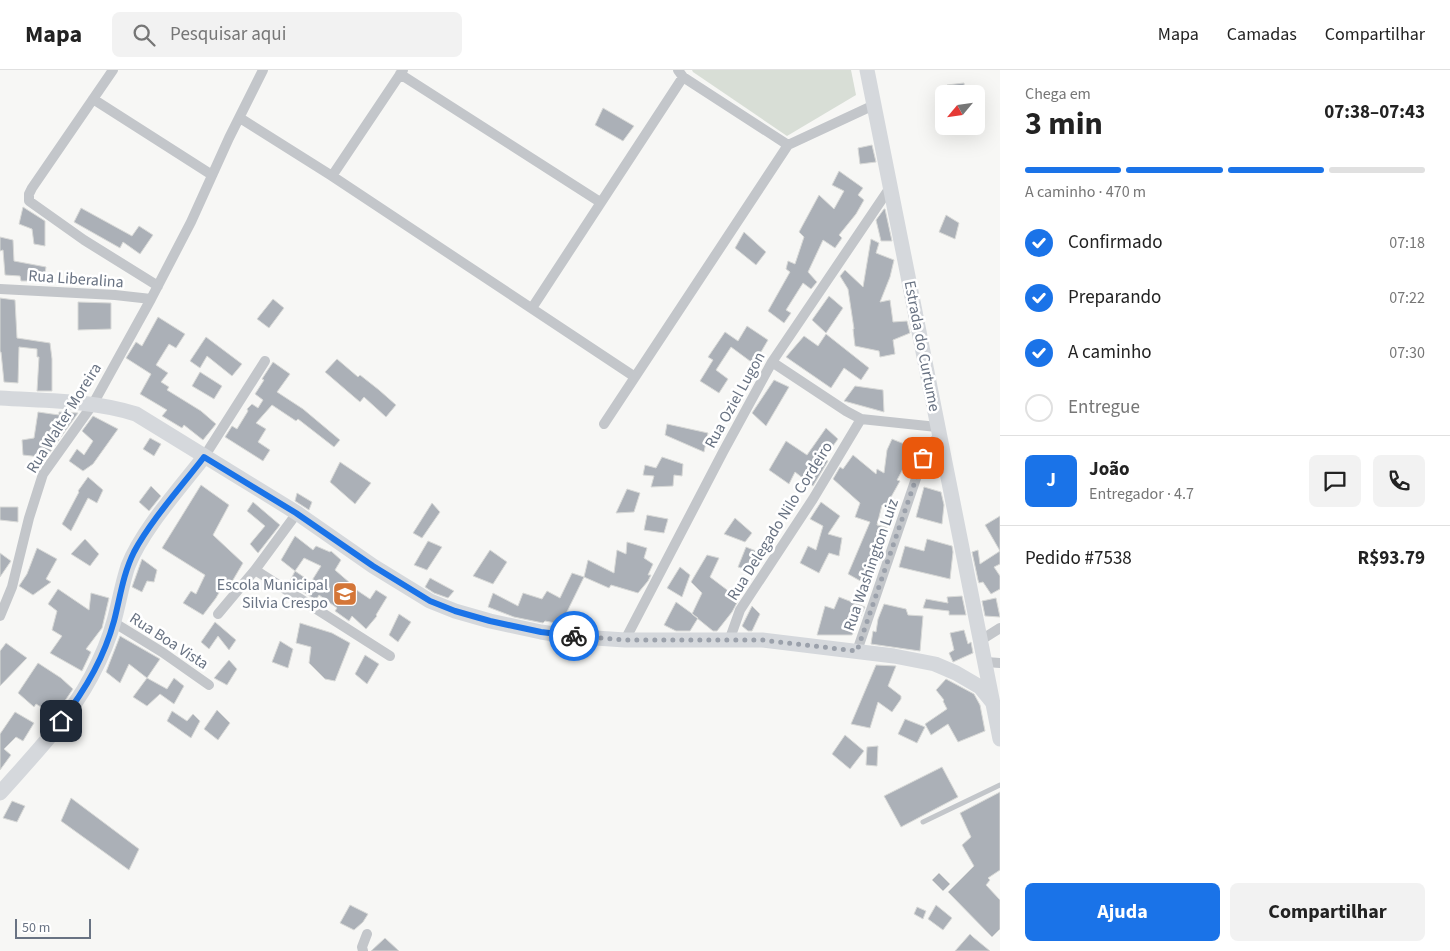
<!DOCTYPE html>
<html lang="pt">
<head>
<meta charset="utf-8">
<style>
  :root { --surface:#fff; --page:#f2f2f2; --text:#222; --muted:#767676; --line:#e0e0e0; --accent:#1a73e8 }
  body { margin:0; font-family:"Source Sans 3",sans-serif; background:var(--page); color:var(--text); height:100vh; display:flex; flex-direction:column; font-size:19px; white-space:nowrap }
  * { box-sizing:border-box; margin:0 }
  p { font-size:16px; color:var(--muted) }
  .icon { flex:none; width:28px; height:28px; fill:none; stroke:currentColor; stroke-width:2; stroke-linecap:round; stroke-linejoin:round }
  .map { position:relative; flex:1; overflow:hidden }
  .drawer { display:flex; flex-direction:column; background:var(--surface); width:450px }
  .drawer>* { flex:none }
  .needle { width:32px; rotate:241deg }
  .controls { position:absolute; left:935px; top:15px; display:grid; gap:10px }
  .controls a { display:grid; place-items:center; width:50px; height:50px; border-radius:8px; background:var(--surface); box-shadow:0 5px 20px #0002; font-size:25px }
  .scale { position:absolute; left:15px; bottom:12px; width:76px; box-sizing:border-box; padding-left:5px; border:2px solid #697383; border-top:0; font-size:14px; line-height:18px; white-space:nowrap; color:#697383; -webkit-text-stroke:4px #fff; paint-order:stroke }
  .pin { position:absolute; display:grid; place-items:center; width:42px; height:42px; color:#fff; margin:-21px; border-radius:10px; box-shadow:0 2px 8px #0006 }
  .courier { position:absolute; display:grid; place-items:center; width:50px; height:50px; margin:-25px; border:4px solid #1a73e8; border-radius:50%; background:#fff; color:#222; box-shadow:0 1px 6px #0007 }
  .headline em { font-style:normal; font-weight:700 }
  .headline div { display:flex; flex-direction:column-reverse }
  .headline { display:flex; align-items:center; justify-content:space-between; height:85px; padding:0 25px }
  h1 { font-size:32px; font-weight:700; line-height:38px }
  .bar { display:grid; grid-template-columns:repeat(4,1fr); gap:8px 5px; align-content:center; height:60px; padding:0 25px }
  .bar i { height:6px; border-radius:4px; background:var(--line) }
  .bar .on { background:var(--accent) }
  .bar p { grid-column:span 4 }
  .line { display:flex; align-items:center; gap:12px; padding:0 25px; border-top:1px solid var(--line) }
  .line div { flex:1 }
  .round { display:grid; place-items:center; flex:none; width:52px; height:52px; border-radius:8px; background:var(--page) }
  ol { padding:0 25px; list-style:none }
  li { display:flex; align-items:center; gap:15px; height:55px }
  li p { margin-inline-start:auto }
  li .icon { padding:5px; border-radius:50%; background:var(--accent); color:#fff; stroke-width:4 }
  li:last-child { color:var(--muted) }
  li i { width:28px; height:28px; border:2px solid var(--line); border-radius:50% }
  .primary-button { display:flex; gap:10px; margin-top:auto; padding:10px 25px }
  .primary-button a { flex:1; height:58px; border-radius:8px; background:var(--accent); color:#fff; font-size:20px; font-weight:700; line-height:58px; text-align:center }
  .primary-button a+a { background:var(--page); color:var(--text) }
  header { display:flex; align-items:center; gap:30px; box-sizing:border-box; height:70px; padding:0 25px; background:var(--surface); border-bottom:1px solid var(--line) }
  header strong { font-size:24px }
  nav { display:flex; gap:28px; margin-inline-start:auto; font-size:18px }
  .search { width:350px; height:45px; background:var(--page); display:flex; align-items:center; gap:12px; box-sizing:border-box; padding:0 18px; border-radius:8px; color:var(--muted); font-size:19px }
  main { display:flex; flex:1; min-height:0 }
  .map>svg:first-child { display:block }
  .green { fill:#d8ded6 }
  .building { fill:#abb0b7; stroke:#d8d9d7; fill-rule:evenodd }
  .lines { fill:none; stroke-linecap:round; stroke-linejoin:round }
  .lane { stroke:#c3c6ca; stroke-width:5 }
  .street { stroke:#c3c6ca; stroke-width:10 }
  .secondary { stroke:#d5d8dc; stroke-width:15 }
  .done { stroke:#9ba1ab; stroke-width:5; stroke-dasharray:0 9 }
  .route { stroke:#1a73e8; stroke-width:6 }
  .labels { text-anchor:middle; dominant-baseline:central; stroke-width:5; stroke-linejoin:round; paint-order:stroke }
  .street-label { font-size:16px; fill:#697383; stroke:#fff }
  .poi-label { font-size:16px; fill:#697383; stroke:#fff; text-anchor:end }
</style>
</head>
<body>
<header>
<strong>Mapa</strong>
<div class="search"><svg class="icon" aria-label="search" viewBox="0 0 24 24"><circle cx="10" cy="10" r="6"/><path d="M15 15l6 6"/></svg>Pesquisar aqui</div>
<nav><a>Mapa</a><a>Camadas</a><a>Compartilhar</a></nav>
</header>
<main>
<div class="map">
<svg width="1000" height="881" viewBox="0 0 1000 881">
  <rect width="100%" height="100%" fill="#f7f7f5"/>
  <!-- green -->
  <path class="green" d="M692,0h159l5,25 -69,41 -94,-64z"/>
  <!-- building -->
  <path class="building" d="M964,13l1,11h-17l-1,-9z
    M603,38l31,18 -11,15 -28,-16z
    M872,75l4,17 -16,2 -2,-16z
    M839,101l24,17 -5,7 6,5 -8,14 -17,21 3,3 -7,10 -12,-8 -15,32 9,10 -6,7 -8,-6 -17,27 5,3 -7,10 -16,-12 22,-39 -4,-3 2,-8 7,3 9,-27 -5,-5 20,-37 15,14 10,-18 -12,-6z
    M23,137l22,14v25l-11,-2 -2,-15 -13,-5z
    M81,138l51,28 7,-10 14,9 -13,19 -17,-12 -3,6 -46,-26z
    M884,139h1l7,32h-11l-5,-21z
    M946,145l13,8 -4,16 -16,-7z
    M744,162l22,20 -10,13 -21,-17z
    M0,167l13,3 1,21 32,6 -2,14h-23l-1,-5 -15,-1 -2,-25 -3,1z
    M871,169l8,4 -3,10 18,7 -4,17 -10,25 10,-2 3,22 14,-1 3,12 -17,7 2,14 -15,3 -1,-6 -24,-5 -2,-17h1l-6,-40 -8,-13 5,-6 18,17z
    M829,226l14,12 -17,25 -14,-13z
    M0,228l15,2 2,38 33,5 2,16v32h-15l2,-34h-2v-8l-18,-2 -1,36 -14,-1 -3,-30h-1z
    M273,229l11,9 -15,20 -12,-9z
    M78,232l33,1v26l-33,1z
    M158,247l27,17 -9,14 -7,-4 -13,21 12,8 -7,9 8,5 -2,3 34,21 15,13 -13,16 -19,-15 -2,3 -20,-12 5,-6 -27,-16 11,-20 -25,-16 10,-16 6,4z
    M747,256l21,14 -14,24 -23,-17 -15,23 12,9 -9,14 -19,-12 13,-21 -5,-3 17,-25 13,9z
    M826,264l43,34 -8,12 -17,-12 -13,20 -45,-31 18,-21 14,10z
    M206,267l36,27 -10,12 -25,-20 -7,12 -10,-7z
    M337,289l21,18 2,-2 19,15 17,15 -10,12 -22,-20 -4,5 -35,-30z
    M273,292l17,12 -13,18 26,17 37,31 -6,7 -36,-28 -2,2 -24,-16 -16,18 10,6 -8,13 12,8 -7,11 -38,-24 7,-11 5,3 11,-18 -1,-2 5,-5 6,4 5,-8 -8,-6 9,-14 -2,-1z
    M200,302l22,14 -8,13 -22,-13z
    M774,310l15,7 -23,39 -14,-13z
    M855,316l28,4 1,22 -40,-11z
    M38,342l21,3v-3l19,1 -30,42 -7,-3v5l-18,-2 -1,-15 12,-2z
    M93,346l25,13 -25,35 -10,7 -14,-10 8,-12 7,6 9,-14 -11,-10z
    M667,354l41,9 -4,19 -39,-17z
    M826,358l12,11 -14,19 4,3 -15,25 -18,-14 -6,12 -20,-14 17,-29 21,14z
    M150,368l11,6 -7,12 -11,-7z
    M892,369l22,9 -17,32 3,1 -14,25 -4,-1 -5,20 10,2 -9,23 2,1 -16,32 -16,-9 22,-52 -15,-5 5,-14 -27,-24 7,-12 3,2 10,-14 23,19 1,-5 7,4 3,-23z
    M662,387l21,7 -1,12 -8,-1 -1,11 -22,1 3,-11 -11,-1 2,-10 11,3z
    M340,392l31,21 -16,21 -25,-22z
    M88,407l15,13 -6,13 -9,-5 -17,33 -9,-7 17,-32 -1,-1z
    M201,415l28,20 -16,30 30,28 -13,22 -5,-3 -9,16 -13,17 -20,-12 8,-12 5,3 9,-19 -43,-27z
    M151,416l10,10 -12,15 -10,-9z
    M924,417l17,5 3,13 -2,19 -26,-7z
    M627,419l13,4 -6,19 -18,1z
    M297,423l15,9 -3,8 -14,-9z
    M253,432l27,23 -22,28 -8,-9 15,-18 -18,-15z
    M821,432l19,14 -12,18 14,4 -3,18 -10,-3 -10,20 -19,-10 8,-17 8,4 7,-24 -13,-7z
    M432,433l8,9 -18,26 -9,-5z
    M0,437h18v15l-18,-2z
    M647,445l21,4 -4,14 -20,-3z
    M1000,446v35l-15,-26z
    M735,448l17,15 -7,9 -21,-8z
    M295,466l18,14 3,-4 14,6 1,-1 10,9 -6,10 15,13 -1,2 21,14 6,-9 11,7 -11,18 1,1 -11,13 -14,-13 -3,5 -14,-10 2,-3 -18,-13 -3,5 -27,-17 6,-12 -14,-11zM304,488l17,8 -10,16 -16,-11z
    M85,469l14,15 -9,12 -19,-12z
    M927,469l25,7 1,6 -3,27 -51,-12 6,-21 19,5z
    M428,471l14,6 -15,23 -13,-5z
    M627,472l20,6 -3,10 9,6 -5,11h3l-3,6 -10,12 -27,-8 -2,3 -25,-11 4,-17 26,13 3,-23 9,4z
    M746,477l15,6 -8,19 -15,-5z
    M37,478l20,11 -11,20 5,3 -18,13 -14,-9 8,-12z
    M490,480l17,12 -14,22 -20,-8z
    M978,480l2,14 20,-13v13l-6,3 6,9v13l-9,5 -8,-12 -4,1 -1,-3 -6,-28z
    M0,483l11,8 -11,16z
    M707,485l12,3 -9,19 29,22 -7,13 -15,19h-4l-21,-17 10,-21 -11,-11z
    M142,489l15,11 -3,12 -7,-1 -5,11 -10,-5z
    M680,497l10,8 -8,22 -15,-9z
    M572,503l12,4 -23,47 -16,-3 -2,2 -29,-6 -26,-10 5,-14 25,13 5,-13 19,6 5,-8 13,7z
    M430,508l24,13 -6,7 -14,-5 -9,-6z
    M58,519l31,21 2,-17 18,5 -7,30 -16,21 5,3 -9,19 -32,-18 12,-17 -10,-6 5,-19 -9,-7z
    M962,526l4,19h-17v-4l-26,-3 3,-9 22,4 -1,-6z
    M839,527l26,10 -13,28h-35l8,-29 9,3z
    M996,528l4,19 -15,-1 -3,-15z
    M676,532l22,16 -8,13h-14l-12,-6z
    M884,534l22,5 2,6 15,1 -3,35 -49,-7 2,-13 3,1 2,-13z
    M752,536l8,8 -8,17h-4l-6,-5z
    M399,544l12,8 -13,20 -9,-7z
    M215,552l21,18 -7,10 -11,-14 -9,13 -8,-7z
    M300,553l32,10 18,10 -15,38 -10,-2 -16,-16 2,-16 -15,-4z
    M964,560l4,14 3,-2 2,11 -20,9 -4,-9 5,-3 -4,-17z
    M120,566l40,23 -13,19 -18,-14 -9,19 -14,-11z
    M280,571l13,8 -5,19 -16,-6z
    M6,573l21,15 -27,28v-35z
    M365,585l14,9 -12,20 -12,-10z
    M229,590l8,9 -10,16 -13,-7z
    M38,593l23,15 12,11 -18,26 -19,-11 -2,3 -16,-14z
    M876,595l20,1 -8,20 13,10v3l-9,13 -14,-10 -8,26 -19,-4z
    M147,608l20,11 7,-11 10,8 -10,18 -14,-10 -13,12 -14,-9z
    M946,609l28,15 6,11 5,26 -27,11 -10,-18 -17,11 -6,-11 22,-15 -4,-8 1,-1 -8,-10z
    M217,640l13,13 -12,17 -14,-11z
    M172,641l15,10 6,-7 7,7 -9,17 -24,-17z
    M15,642l19,11 -11,18 -7,-4 -12,12 7,6 -11,15v-36z
    M905,649l20,8 -8,16 -19,-9z
    M845,665l19,16 -14,18 -18,-15z
    M878,676l-1,20 -11,-1 1,-18z
    M942,697l16,30 -57,30 -17,-31z
    M1000,722v78l-12,8 2,2 -4,5 14,15v29l-8,8 -44,-45 26,-26 -12,-21 9,-8 -11,-24z
    M71,728l68,51 -10,21 -68,-49z
    M12,731l13,5 -8,16 -14,-4z
    M939,803l11,11 -7,7 -11,-11z
    M350,835l18,9 -5,8 -9,8 -14,-7z
    M936,835l16,13 -9,12 -15,-11z
    M917,837l9,4 -3,8 -9,-5z
    M970,864l3,3 17,14h-35z
    M385,868l14,13h-28z"/>
  <g class="lines">
    <!-- lane -->
    <path class="lane" d="M923,752l77,-37"/>
    <!-- street -->
    <path class="street" d="M113,0l-81,118 -3,6v7l55,39 74,46
      M678,0l5,7 105,68
      M400,4l200,128
      M93,29l119,76
      M240,48l92,58 303,201
      M332,106l71,-106
      M0,219l115,6 36,4
      M532,238l151,-231
      M772,292l74,49 15,8 76,8
      M604,354l184,-279 86,-40
      M204,387l61,-96
      M255,500l135,86
      M218,544l37,-44 42,-57
      M0,546l12,-29 17,-69 14,-44 50,-70 58,-105 40,-77 38,-84 34,-68
      M113,552l49,30 47,33
      M625,570l98,-188 49,-90 119,-176
      M981,570l19,-12
      M729,571l11,-31 73,-111 48,-80
      M857,581l66,-193 4,-8 12,-15
      M986,592l14,1
      M363,881l-1,-4 5,-13"/>
    <!-- secondary -->
    <path class="secondary" d="M867,0l133,669
      M0,328c46,3 92,2 136,16l161,99 76,53 57,35 25,10 35,10 51,11 25,4 59,4h137l132,16 41,8 21,9 24,14 13,16
      M0,723c32,-36 68,-73 91,-116 9,-17 18,-37 23,-56 5,-18 8,-37 14,-55 14,-36 52,-78 76,-109"/>
  </g>
  <g class="lines">
    <!-- done -->
    <path class="done" d="M574,566l51,4h137l95,11 66,-193"/>
    <!-- route -->
    <path class="route" d="M61,651c23,-29 43,-63 53,-100 6,-23 9,-47 20,-69 17,-32 48,-66 70,-95l92,56 77,53 57,35 25,10 35,10 51,11 33,4"/>
  </g>
  <!-- icons -->
  <defs>
    <symbol id="school-square" viewBox="-11 -11 22 22"><rect x="-9" y="-9" width="18" height="18" rx="4" fill="#d47638" stroke="#fff"/><path d="M0-5L7-2L0 1L-7-2ZM-4 1L0 2.5L4 1V4Q0 6-4 4Z" fill="#fff"/></symbol>
  </defs>
  <g fill-rule="evenodd">
    <use href="#school-square" x="331" y="510" width="28" height="28"/>
  </g>
  <g class="labels">
    <!-- street labels -->
    <g class="street-label">
      <text transform="translate(76 209) rotate(4)">Rua Liberalina</text>
      <text transform="translate(922 276) rotate(79)">Estrada do Curtume</text>
      <text transform="translate(735 330) rotate(-61)">Rua Oziel Lugon</text>
      <text transform="translate(64 348) rotate(-58)">Rua Walter Moreira</text>
      <text transform="translate(780 451) rotate(-58)">Rua Delegado Nilo Cordeiro</text>
      <text transform="translate(871 495) rotate(-71)">Rua Washington Luiz</text>
      <text transform="translate(169 571) rotate(33)">Rua Boa Vista</text>
    </g>
    <!-- poi labels -->
    <g class="poi-label">
      <text x="328" y="515">Escola Municipal<tspan x="328" dy="18">Silvia Crespo</tspan></text>
    </g>
  </g>
</svg>
<div class="controls">
<a><svg class="needle" viewBox="-14 -14 28 28"><path d="M0-13l5 13h-10z" fill="#e53935"/><path d="M0 13l5-13h-10z" fill="#767676"/></svg></a>
</div>
<div class="scale">50 m</div>
<div class="pin" style="left:923px;top:388px;background:#ea580c"><svg class="icon" aria-label="bag" viewBox="0 0 24 24"><path d="M5 8h14l-1 12H6zM9 8a3 3 0 0 1 6 0"/></svg></div>
<div class="pin" style="left:61px;top:651px;background:#1f2937"><svg class="icon" aria-label="home" viewBox="0 0 24 24"><path d="M3 11l9-7 9 7M6 9v11h12V9"/></svg></div>
<div class="courier" style="left:574px;top:566px"><svg class="icon" aria-label="bike" viewBox="0 0 24 24"><circle cx="6" cy="16" r="4"/><circle cx="18" cy="16" r="4"/><path d="M6 16l4-8h5l3 8M10 8l3 8H6M13 5h3"/></svg></div>
</div>
<section class="drawer">
<div class="headline"><div><h1>3 min</h1><p>Chega em</p></div><em>07:38–07:43</em></div>
<div class="bar"><i class="on"></i><i class="on"></i><i class="on"></i><i></i><p>A caminho · 470 m</p></div>
<ol>
<li><svg class="icon" aria-label="check" viewBox="0 0 24 24"><path d="M5 12l5 5 9-10"/></svg>Confirmado<p>07:18</p></li>
<li><svg class="icon" aria-label="check" viewBox="0 0 24 24"><path d="M5 12l5 5 9-10"/></svg>Preparando<p>07:22</p></li>
<li><svg class="icon" aria-label="check" viewBox="0 0 24 24"><path d="M5 12l5 5 9-10"/></svg>A caminho<p>07:30</p></li>
<li><i></i>Entregue</li>
</ol>
<div class="line" style="height:90px"><b class="round" style="background:var(--accent);color:#fff">J</b><div><b>João</b><p>Entregador · 4.7</p></div><a class="round"><svg class="icon" aria-label="chat" viewBox="0 0 24 24"><path d="M4 5h16v11H9l-5 4z"/></svg></a><a class="round"><svg class="icon" aria-label="phone" viewBox="0 0 24 24"><path d="M5 4h4l2 5-3 2q2 4 5 5l2-3 5 2v4C11 20 4 13 5 4z"/></svg></a></div>
<div class="line" style="height:65px"><div>Pedido #7538</div><b>R$93.79</b></div>
<div class="primary-button"><a>Ajuda</a><a>Compartilhar</a></div>
</section>
</main>
</body>
</html>
